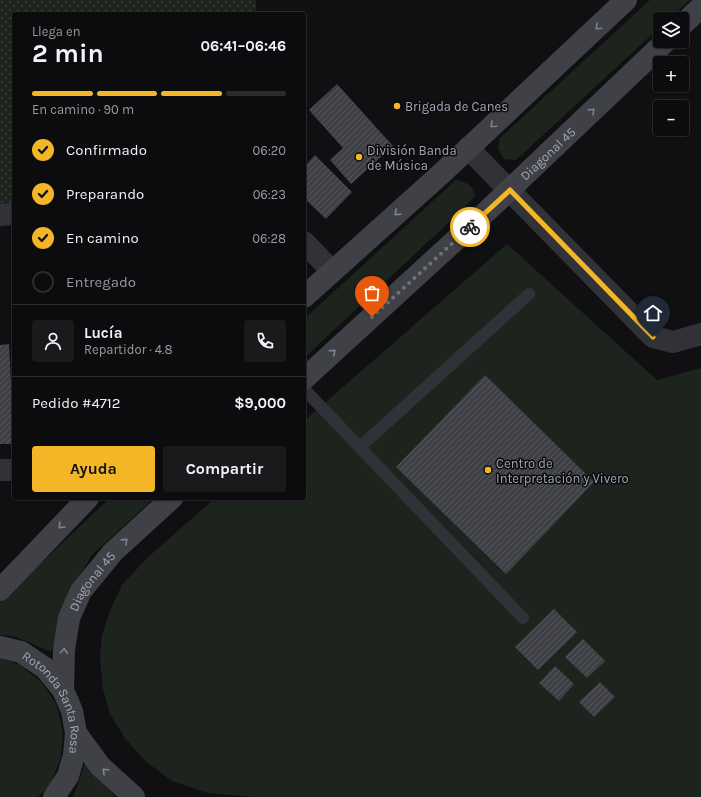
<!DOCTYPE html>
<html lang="es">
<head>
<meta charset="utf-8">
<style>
  :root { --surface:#0c0c0e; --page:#1a1a1c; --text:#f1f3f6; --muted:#9a9b9e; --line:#2c2c2e; --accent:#f3b627 }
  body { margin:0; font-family:Karla,sans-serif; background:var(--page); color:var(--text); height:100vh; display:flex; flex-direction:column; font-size:15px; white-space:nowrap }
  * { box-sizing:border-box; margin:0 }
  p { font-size:13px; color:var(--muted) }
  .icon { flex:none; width:22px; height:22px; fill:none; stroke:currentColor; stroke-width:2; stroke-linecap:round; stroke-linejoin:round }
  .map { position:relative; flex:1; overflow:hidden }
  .sheet { position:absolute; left:12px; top:12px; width:294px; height:488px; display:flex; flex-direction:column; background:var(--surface); border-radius:4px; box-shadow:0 1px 3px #0004,0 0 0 1px var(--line) }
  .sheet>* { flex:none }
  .fabs { position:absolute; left:653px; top:12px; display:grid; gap:8px }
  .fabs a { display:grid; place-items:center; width:36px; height:36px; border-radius:4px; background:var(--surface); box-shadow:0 1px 3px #0004,0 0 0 1px var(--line); font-size:20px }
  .pin { position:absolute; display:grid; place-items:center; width:34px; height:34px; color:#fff; margin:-41px -17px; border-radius:50% 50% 50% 0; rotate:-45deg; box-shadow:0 0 4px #0007 }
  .pin .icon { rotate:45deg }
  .courier { position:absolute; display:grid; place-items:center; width:40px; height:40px; margin:-20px; border:3px solid #f3b627; border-radius:50%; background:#fff; color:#222; box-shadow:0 1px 5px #0007 }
  .headline em { font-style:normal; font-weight:700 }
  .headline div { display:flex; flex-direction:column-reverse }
  .headline { display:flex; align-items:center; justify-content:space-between; height:68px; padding:0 20px }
  h1 { font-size:26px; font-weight:700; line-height:30px }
  .bar { display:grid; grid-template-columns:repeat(4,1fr); gap:6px 4px; align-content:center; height:48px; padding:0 20px }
  .bar i { height:5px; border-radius:3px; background:var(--line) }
  .bar .active { background:var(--accent) }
  .bar p { grid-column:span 4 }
  .line { display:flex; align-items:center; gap:10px; padding:0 20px; border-top:1px solid var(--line) }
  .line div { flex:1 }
  .round { display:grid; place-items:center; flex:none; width:42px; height:42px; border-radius:4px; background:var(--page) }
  ol { padding:0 20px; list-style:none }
  li { display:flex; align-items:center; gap:12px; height:44px }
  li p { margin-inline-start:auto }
  li .icon { padding:4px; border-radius:50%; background:var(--accent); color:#111; stroke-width:4 }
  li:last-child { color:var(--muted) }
  li i { width:22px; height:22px; border:2px solid var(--line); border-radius:50% }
  .button { display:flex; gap:8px; margin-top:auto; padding:8px 20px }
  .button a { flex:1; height:46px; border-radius:4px; background:var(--accent); color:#111; font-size:16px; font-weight:700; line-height:46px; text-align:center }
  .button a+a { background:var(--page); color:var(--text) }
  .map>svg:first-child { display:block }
  .grass { fill:#1d241e }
  .park { fill:url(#park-dots) }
  .building { fill:url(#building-hatch) }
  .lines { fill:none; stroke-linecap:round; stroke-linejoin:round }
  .lane { stroke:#313237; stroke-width:12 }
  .street { stroke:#313237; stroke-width:22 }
  .secondary { stroke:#3f4147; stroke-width:22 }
  .oneway { stroke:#7f838d }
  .done { stroke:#6e727b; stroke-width:4; stroke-dasharray:0 7.2 }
  .route { stroke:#f3b627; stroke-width:5 }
  .poi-dot { fill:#f3b627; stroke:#0b0b0d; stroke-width:1.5 }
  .labels { text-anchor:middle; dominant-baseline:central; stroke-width:3; stroke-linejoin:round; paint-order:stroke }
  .poi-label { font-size:13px; fill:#a1a6b3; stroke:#0b0b0d; text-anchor:start }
  .street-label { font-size:13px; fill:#a1a6b3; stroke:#0b0b0d }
</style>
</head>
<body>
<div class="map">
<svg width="701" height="797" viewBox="0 0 701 797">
  <defs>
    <pattern id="park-dots" width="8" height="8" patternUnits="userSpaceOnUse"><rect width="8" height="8" fill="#1d241e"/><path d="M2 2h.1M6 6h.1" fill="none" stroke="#3b413c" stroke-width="1.8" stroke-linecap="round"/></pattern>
    <pattern id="building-hatch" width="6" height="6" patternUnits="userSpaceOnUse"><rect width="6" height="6" fill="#3f4045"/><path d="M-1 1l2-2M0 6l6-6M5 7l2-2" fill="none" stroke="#58595d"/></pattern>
  </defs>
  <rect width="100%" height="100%" fill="#101012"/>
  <!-- grass -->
  <path class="grass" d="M650,0h40l-21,19h-9v8l-144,133 -12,-1 -6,-11 2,-10z
    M456,180c10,2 18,5 19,16l-13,14 -158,148v-39z
    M507,244l150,136 44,-12v429h-446l-47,-4 -36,-12 -27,-20 -20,-23 -15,-24 -7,-25 -3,-30 2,-24 9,-27 11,-23 24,-26 69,-61h89v-77z
    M110,498h44l-62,57 -14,23 -27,74 -37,-16 -14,-1v-33z
    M0,658l20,7 22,18 14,21 7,27 -2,26 -11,28 -12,12h-38z
    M85,763l30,34h-42z"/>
  <!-- park -->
  <path class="park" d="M0,0h256v14h-242v202l-14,1z"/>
  <!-- building -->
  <path class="building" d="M337,84l56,62 -42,38 -21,-24 13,-12 -34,-38z
    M315,155l37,37 -26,27 -22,-21v-31z
    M9,344l2,39 3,-1v25h-3l2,37h-13v-99z
    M485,375l109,107 -88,92 -110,-107z
    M554,609l23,23 -39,38 -23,-23z
    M583,639l22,22 -18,17 -22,-21z
    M555,666l19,18 -15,17 -20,-18z
    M600,682l15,15 -21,20 -15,-15z"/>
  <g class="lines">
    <!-- lane -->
    <path class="lane" d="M304,389l219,229
      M360,447l169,-153"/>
    <!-- street -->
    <path class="street" d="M468,148l185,189 20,5 28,-8
      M0,215l14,-1
      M304,242l28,29
      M0,470h14"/>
    <!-- secondary -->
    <g class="secondary">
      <path d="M682,25l19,-18"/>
      <path d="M304,297l138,-124 184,-173"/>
      <path id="s1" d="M304,379l181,-166 181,-172"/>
      <path d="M0,590l88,-92"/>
      <path id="s2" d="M0,647l21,5 24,16 18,22 9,21 4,22 -2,22 -6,21 -14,21"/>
      <path id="s3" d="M63,690l1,-40 5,-32 12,-27 32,-39 59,-54"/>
      <path d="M76,733l24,33 34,31"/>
    </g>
  </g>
  <!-- one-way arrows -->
  <defs><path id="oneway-chevron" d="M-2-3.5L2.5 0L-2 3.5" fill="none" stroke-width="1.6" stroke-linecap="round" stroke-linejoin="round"/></defs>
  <g class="oneway">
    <use href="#oneway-chevron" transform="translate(598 27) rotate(137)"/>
    <use href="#oneway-chevron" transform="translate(592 111) rotate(-44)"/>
    <use href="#oneway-chevron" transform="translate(493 125) rotate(137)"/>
    <use href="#oneway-chevron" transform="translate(397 213) rotate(138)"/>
    <use href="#oneway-chevron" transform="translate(333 352) rotate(-42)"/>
    <use href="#oneway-chevron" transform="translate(61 526) rotate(133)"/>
    <use href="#oneway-chevron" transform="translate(125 541) rotate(-42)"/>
    <use href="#oneway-chevron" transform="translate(64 651) rotate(-86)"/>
    <use href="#oneway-chevron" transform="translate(105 771) rotate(-138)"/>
  </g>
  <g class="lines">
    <!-- done -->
    <path class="done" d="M372,317l98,-90"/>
    <!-- route -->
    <path class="route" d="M470,227l40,-37 143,147"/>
  </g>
  <!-- markers -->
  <g class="poi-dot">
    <circle cx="397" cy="106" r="4"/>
    <circle cx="359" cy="157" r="4"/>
    <circle cx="488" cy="470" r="4"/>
  </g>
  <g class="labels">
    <!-- poi labels -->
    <g class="poi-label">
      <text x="405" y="106">Brigada de Canes</text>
      <text x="367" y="150">División Banda<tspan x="367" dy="15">de Música</tspan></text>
      <text x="496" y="463">Centro de<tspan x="496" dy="15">Interpretación y Vivero</tspan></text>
    </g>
    <!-- street labels -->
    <g class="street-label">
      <text stroke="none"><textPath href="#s1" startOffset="332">Diagonal 45</textPath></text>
      <text stroke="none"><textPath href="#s3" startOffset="116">Diagonal 45</textPath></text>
      <text stroke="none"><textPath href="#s2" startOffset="85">Rotonda Santa Rosa</textPath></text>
    </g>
  </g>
</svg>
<div class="fabs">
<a><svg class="icon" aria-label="layers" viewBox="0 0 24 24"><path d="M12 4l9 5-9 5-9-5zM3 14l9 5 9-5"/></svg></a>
<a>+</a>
<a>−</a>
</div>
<div class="pin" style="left:372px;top:317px;background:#ea580c"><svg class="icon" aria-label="bag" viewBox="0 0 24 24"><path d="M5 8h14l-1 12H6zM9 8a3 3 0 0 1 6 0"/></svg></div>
<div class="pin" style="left:653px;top:337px;background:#1f2937"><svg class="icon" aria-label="home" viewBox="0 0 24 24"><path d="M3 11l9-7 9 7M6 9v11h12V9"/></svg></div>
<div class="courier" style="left:470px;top:227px"><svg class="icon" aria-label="bike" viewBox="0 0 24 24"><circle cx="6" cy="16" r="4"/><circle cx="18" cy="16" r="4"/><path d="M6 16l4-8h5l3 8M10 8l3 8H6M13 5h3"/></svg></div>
<section class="sheet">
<div class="headline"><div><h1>2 min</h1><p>Llega en</p></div><em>06:41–06:46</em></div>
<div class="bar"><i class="active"></i><i class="active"></i><i class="active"></i><i></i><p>En camino · 90 m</p></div>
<ol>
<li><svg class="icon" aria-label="check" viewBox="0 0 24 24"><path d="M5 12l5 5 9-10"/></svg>Confirmado<p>06:20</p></li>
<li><svg class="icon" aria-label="check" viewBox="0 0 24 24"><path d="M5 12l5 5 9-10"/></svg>Preparando<p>06:23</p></li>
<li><svg class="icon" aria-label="check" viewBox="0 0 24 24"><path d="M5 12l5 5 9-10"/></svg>En camino<p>06:28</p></li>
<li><i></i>Entregado</li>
</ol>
<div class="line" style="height:72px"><a class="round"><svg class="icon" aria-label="person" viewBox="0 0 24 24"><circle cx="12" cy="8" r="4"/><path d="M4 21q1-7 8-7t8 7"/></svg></a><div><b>Lucía</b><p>Repartidor · 4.8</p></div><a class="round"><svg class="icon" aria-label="phone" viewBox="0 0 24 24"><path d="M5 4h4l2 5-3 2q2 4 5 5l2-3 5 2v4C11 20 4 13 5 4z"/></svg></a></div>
<div class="line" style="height:52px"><div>Pedido #4712</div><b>$9,000</b></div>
<div class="button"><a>Ayuda</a><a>Compartir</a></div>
</section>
</div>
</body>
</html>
